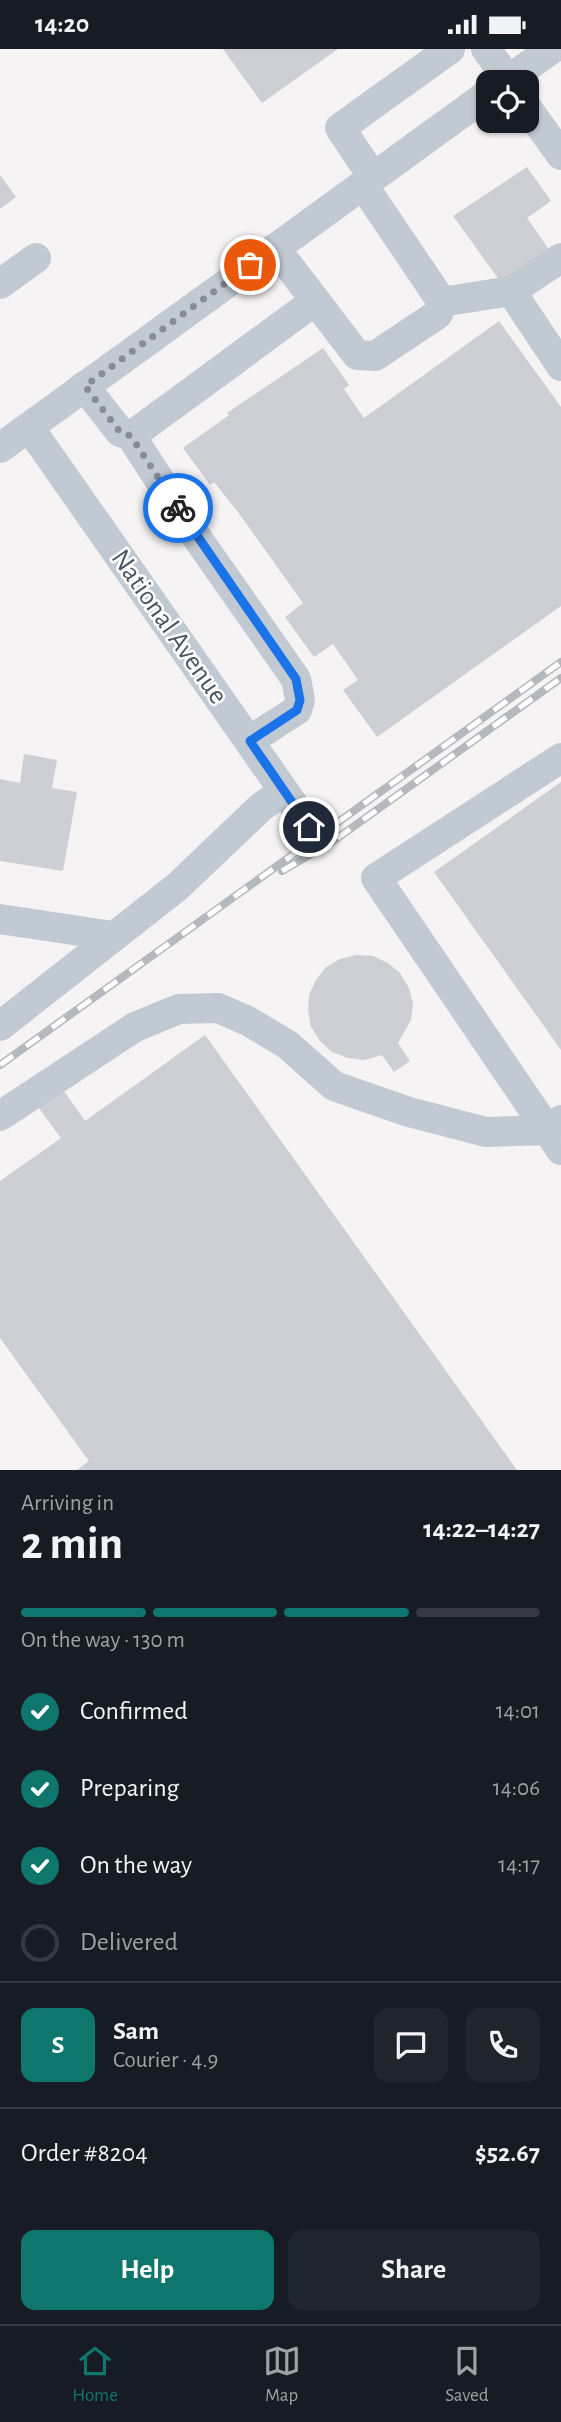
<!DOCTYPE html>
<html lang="en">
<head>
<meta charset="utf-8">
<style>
  :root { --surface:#171b24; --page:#20242c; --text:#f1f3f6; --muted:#9ea1a6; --line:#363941; --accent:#0f766e }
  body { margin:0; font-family:"Alegreya Sans",sans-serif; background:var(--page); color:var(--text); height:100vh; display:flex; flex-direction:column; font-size:26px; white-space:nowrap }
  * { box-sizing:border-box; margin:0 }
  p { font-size:23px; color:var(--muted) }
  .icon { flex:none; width:38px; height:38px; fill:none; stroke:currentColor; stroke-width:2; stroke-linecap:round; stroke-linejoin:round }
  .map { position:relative; height:1421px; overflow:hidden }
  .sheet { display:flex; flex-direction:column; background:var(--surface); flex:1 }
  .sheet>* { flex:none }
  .buttons { position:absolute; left:476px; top:21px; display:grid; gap:14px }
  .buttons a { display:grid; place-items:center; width:63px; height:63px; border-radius:14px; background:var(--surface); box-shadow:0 2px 5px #0004; font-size:35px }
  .pin { position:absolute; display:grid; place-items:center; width:60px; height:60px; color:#fff; margin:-30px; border:4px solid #fff; border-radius:50%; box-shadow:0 2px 7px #0007 }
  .courier { position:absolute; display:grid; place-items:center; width:70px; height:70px; margin:-35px; border:5px solid #1a73e8; border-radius:50%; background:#fff; color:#222; box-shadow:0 2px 9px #0007 }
  .head em { font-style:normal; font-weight:600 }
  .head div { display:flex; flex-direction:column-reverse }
  .head { display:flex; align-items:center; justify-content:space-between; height:119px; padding:0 21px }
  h1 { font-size:46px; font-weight:600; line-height:52px }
  .bar { display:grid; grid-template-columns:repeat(4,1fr); gap:10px 7px; align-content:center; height:84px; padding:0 21px }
  .bar i { height:9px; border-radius:5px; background:var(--line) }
  .bar .active { background:var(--accent) }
  .bar p { grid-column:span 4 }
  .line { display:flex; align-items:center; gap:18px; padding:0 21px; border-top:2px solid var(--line) }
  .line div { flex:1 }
  .round { display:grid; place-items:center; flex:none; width:74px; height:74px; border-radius:14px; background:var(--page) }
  ol { padding:0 21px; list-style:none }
  li { display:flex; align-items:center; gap:21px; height:77px }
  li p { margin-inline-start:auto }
  li .icon { padding:7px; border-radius:50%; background:var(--accent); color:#fff; stroke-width:4 }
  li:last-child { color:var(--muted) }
  li i { width:38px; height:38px; border:4px solid var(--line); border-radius:50% }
  .primary-button { display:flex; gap:14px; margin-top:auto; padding:14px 21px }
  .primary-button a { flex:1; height:80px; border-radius:14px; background:var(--accent); color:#fff; font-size:28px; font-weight:600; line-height:80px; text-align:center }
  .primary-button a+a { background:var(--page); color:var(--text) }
  .status { display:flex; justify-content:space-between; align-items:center; height:49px; padding:0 35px; background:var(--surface); direction:ltr }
  .status svg { height:19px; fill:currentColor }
  .tab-bar { display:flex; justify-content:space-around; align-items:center; height:98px; border-top:2px solid var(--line); background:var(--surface); font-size:19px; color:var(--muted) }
  .tab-bar a { display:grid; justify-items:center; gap:4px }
  .tab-bar .active { color:var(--accent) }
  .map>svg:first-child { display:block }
  .building { fill:#cdcfd5 }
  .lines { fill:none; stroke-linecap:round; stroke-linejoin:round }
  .minor { stroke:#c1cad2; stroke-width:30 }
  .rail-casing { stroke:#b5b8bd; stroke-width:8 }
  .rail { stroke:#fff; stroke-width:5; stroke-dasharray:16; stroke-linecap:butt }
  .done { stroke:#868d94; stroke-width:7; stroke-dasharray:0 12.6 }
  .route { stroke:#1a73e8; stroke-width:9 }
  .labels { text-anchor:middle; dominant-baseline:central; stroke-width:5; stroke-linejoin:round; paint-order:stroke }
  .street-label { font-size:28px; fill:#4a5661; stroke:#fff }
</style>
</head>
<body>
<div class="status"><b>14:20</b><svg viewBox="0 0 49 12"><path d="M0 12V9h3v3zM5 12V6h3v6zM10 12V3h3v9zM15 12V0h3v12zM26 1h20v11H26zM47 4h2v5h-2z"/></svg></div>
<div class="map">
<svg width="561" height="1421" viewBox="0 0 561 1421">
  <rect width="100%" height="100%" fill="#f5f3f3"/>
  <!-- building -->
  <path class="building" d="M223,0h115l-76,54z
    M527,118l24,34 -24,17 23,33 -47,34 -50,-69z
    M0,126l16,22 -16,12z
    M499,272l62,86v199l-184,131 -34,-47 15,-10 -25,-36 -19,13 -29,-40 18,-14 -65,-91 -24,-30 -4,3 -27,-37 46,-33 -2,-2 96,-65 26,37 -5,4 20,29z
    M24,705l33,6 -5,28 25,4 -14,79 -63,-10v-82l20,4z
    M561,733v268l-127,-178z
    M356,906l17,1 15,7 12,10 9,15 4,16 -2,16 -13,23 12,18 -16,11 -12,-17 -18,5 -16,-2 -16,-6 -12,-11 -9,-14 -3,-16 1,-16 7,-15 10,-13 14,-8z
    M205,986l312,435h-440l12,-9 -89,-123v-157l61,-43 -22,-30 25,-17 21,30z"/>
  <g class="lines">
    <!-- minor -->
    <path class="minor" d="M486,0l24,33
      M505,33l47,-33
      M527,59l34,47
      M373,128l-33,-49 110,-79
      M275,199l82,107 18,1 63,-42 4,-12 -79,-117
      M0,235l36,-26
      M511,242l50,75
      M442,253l69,-11 50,-33
      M84,337l36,46 11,4 184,-135
      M29,378l280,400
      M131,387l62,96 103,147 4,21 -3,10 -48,31
      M0,399l488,-354
      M561,709l-185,120 185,272
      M0,870l113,17
      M0,977l177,-139 84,-80 23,-16
      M0,1067l135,-89 44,-18 39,-1 30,13 40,24 46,41 75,26 77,20 61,-2 14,-10"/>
    <defs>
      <path id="rail" d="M282,822l50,-29 229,-164
        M0,1016l561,-403"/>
    </defs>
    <!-- rail casing -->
    <use href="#rail" class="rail-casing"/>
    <!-- rail -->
    <use href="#rail" class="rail"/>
  </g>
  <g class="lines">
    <!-- done -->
    <path class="done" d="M178,459l-47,-72 -11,-4 -35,-46 165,-121"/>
    <!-- route -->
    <path class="route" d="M178,459l118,171 4,21 -3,10 -47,31 59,86"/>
  </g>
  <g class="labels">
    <!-- street labels -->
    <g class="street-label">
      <text transform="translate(169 578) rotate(55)">National Avenue</text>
    </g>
  </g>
</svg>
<div class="buttons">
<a><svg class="icon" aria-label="locate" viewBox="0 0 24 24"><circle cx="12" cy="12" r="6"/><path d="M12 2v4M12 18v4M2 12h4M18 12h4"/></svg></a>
</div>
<div class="pin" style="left:250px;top:216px;background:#ea580c"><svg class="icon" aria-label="bag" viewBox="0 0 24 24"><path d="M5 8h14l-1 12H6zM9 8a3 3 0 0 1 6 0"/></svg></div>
<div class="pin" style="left:309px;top:778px;background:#1f2937"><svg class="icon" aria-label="home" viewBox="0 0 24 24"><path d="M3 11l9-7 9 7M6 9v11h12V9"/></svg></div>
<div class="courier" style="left:178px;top:459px"><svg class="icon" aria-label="bike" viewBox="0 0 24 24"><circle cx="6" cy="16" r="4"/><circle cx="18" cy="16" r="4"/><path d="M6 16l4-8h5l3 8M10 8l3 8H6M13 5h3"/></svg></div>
</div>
<section class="sheet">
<div class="head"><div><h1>2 min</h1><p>Arriving in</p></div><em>14:22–14:27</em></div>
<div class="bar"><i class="active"></i><i class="active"></i><i class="active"></i><i></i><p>On the way · 130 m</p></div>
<ol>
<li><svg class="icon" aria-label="check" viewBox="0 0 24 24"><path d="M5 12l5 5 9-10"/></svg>Confirmed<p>14:01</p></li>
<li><svg class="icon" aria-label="check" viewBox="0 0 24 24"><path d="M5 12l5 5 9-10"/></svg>Preparing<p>14:06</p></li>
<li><svg class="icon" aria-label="check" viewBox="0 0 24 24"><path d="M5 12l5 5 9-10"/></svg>On the way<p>14:17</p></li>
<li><i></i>Delivered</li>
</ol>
<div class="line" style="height:126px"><b class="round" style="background:var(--accent);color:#fff">S</b><div><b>Sam</b><p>Courier · 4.9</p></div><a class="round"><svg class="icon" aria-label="chat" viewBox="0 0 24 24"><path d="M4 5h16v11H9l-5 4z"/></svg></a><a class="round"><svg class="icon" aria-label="phone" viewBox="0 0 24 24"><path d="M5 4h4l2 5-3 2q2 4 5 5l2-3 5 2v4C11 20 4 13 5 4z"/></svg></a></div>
<div class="line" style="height:91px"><div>Order #8204</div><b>$52.67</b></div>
<div class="primary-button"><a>Help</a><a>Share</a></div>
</section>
<nav class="tab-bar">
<a class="active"><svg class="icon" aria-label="home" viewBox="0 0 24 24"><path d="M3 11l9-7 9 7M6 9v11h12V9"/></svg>Home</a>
<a><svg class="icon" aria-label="map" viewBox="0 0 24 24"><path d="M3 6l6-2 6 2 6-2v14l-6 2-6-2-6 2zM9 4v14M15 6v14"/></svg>Map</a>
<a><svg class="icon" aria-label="saved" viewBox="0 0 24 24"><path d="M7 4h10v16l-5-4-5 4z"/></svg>Saved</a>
</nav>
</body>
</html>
